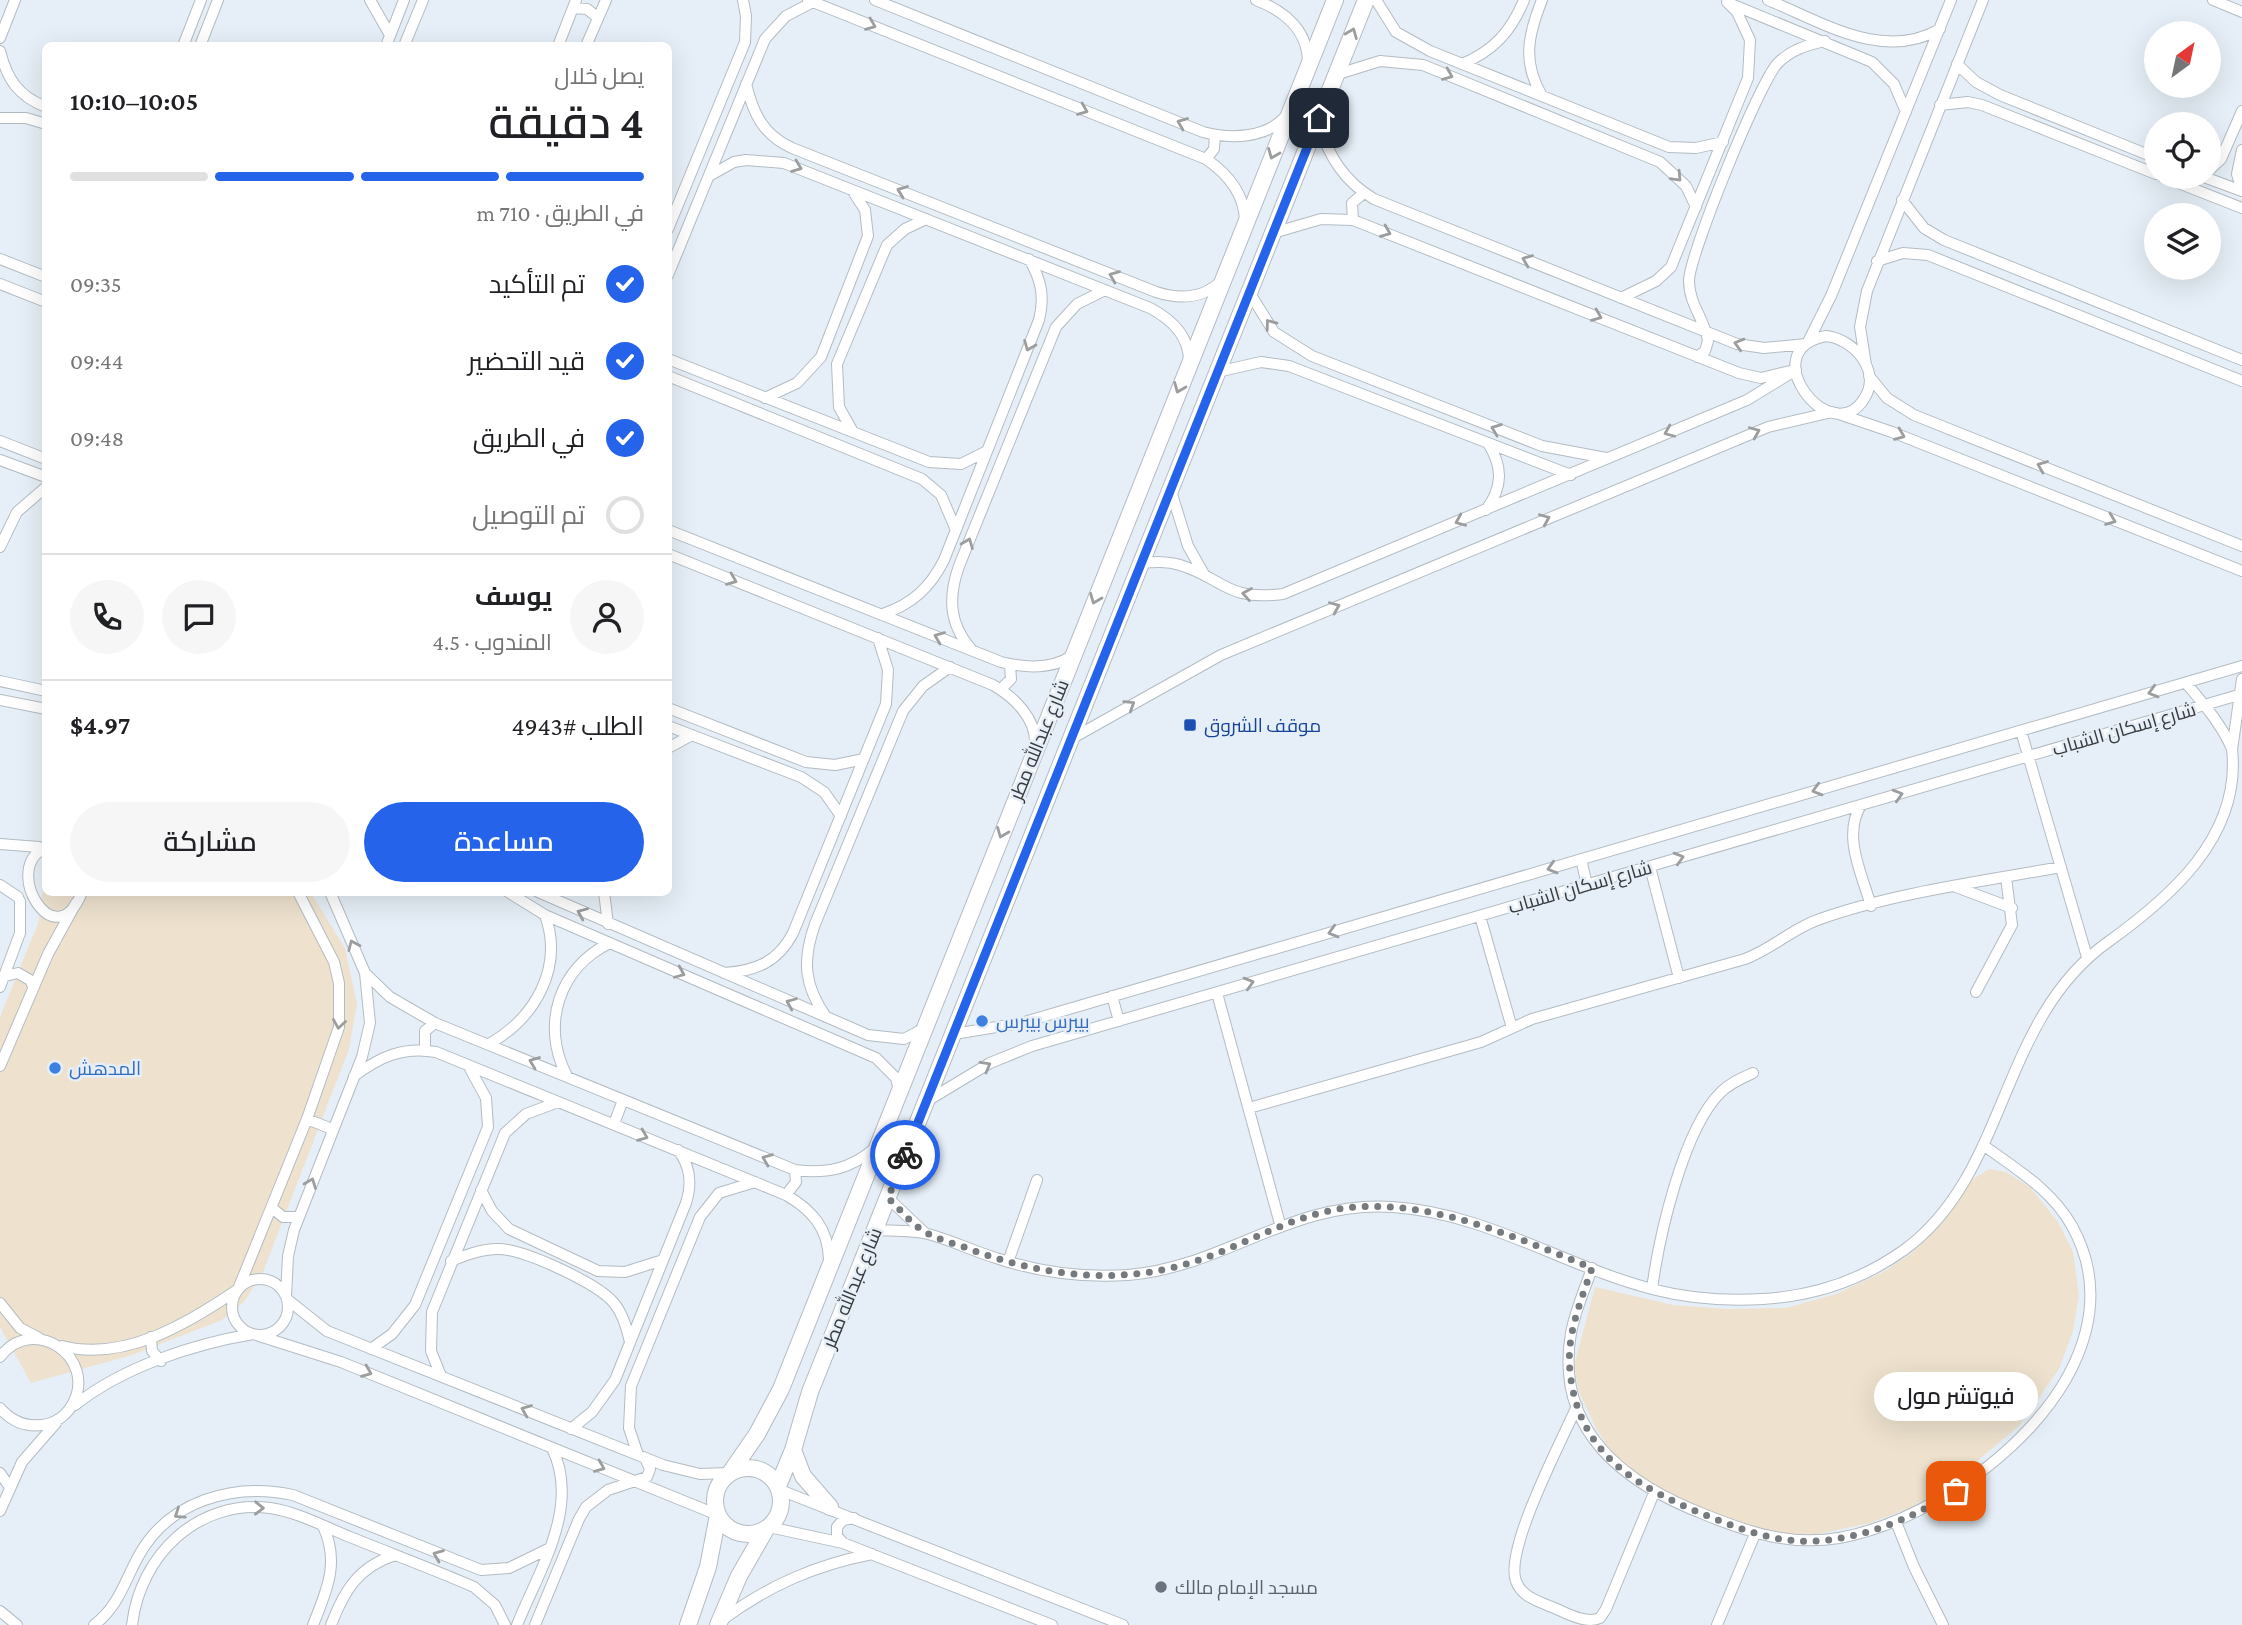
<!DOCTYPE html>
<html lang="ar">
<head>
<meta charset="utf-8">
<style>
  :root { --surface:#fff; --page:#f6f6f6; --text:#202124; --muted:#757577; --line:#e0e0e0; --accent:#2563eb }
  body { margin:0; font-family:"Crimson Pro",Cairo,serif; background:var(--page); color:var(--text); direction:rtl; height:100vh; display:flex; flex-direction:column; font-size:26px; white-space:nowrap }
  * { box-sizing:border-box; margin:0 }
  p { font-size:23px; color:var(--muted) }
  .icon { flex:none; width:38px; height:38px; fill:none; stroke:currentColor; stroke-width:2; stroke-linecap:round; stroke-linejoin:round }
  .map { position:relative; flex:1; overflow:hidden; direction:ltr }
  .side { position:absolute; left:42px; top:42px; width:630px; height:854px; display:flex; flex-direction:column; background:var(--surface); border-radius:10px; box-shadow:0 7px 28px #0002; direction:rtl }
  .side>* { flex:none }
  .needle { width:46px; rotate:33deg }
  .fabs { position:absolute; left:2144px; top:21px; display:grid; gap:14px }
  .fabs a { display:grid; place-items:center; width:77px; height:77px; border-radius:50%; background:var(--surface); box-shadow:0 7px 28px #0002; font-size:35px }
  .pin { position:absolute; display:grid; place-items:center; width:60px; height:60px; color:#fff; margin:-30px; border-radius:14px; box-shadow:0 4px 10px #0006 }
  .courier { position:absolute; display:grid; place-items:center; width:70px; height:70px; margin:-35px; border:5px solid #2563eb; border-radius:50%; background:#fff; color:#222; box-shadow:0 2px 9px #0007 }
  .bubble { position:absolute; height:49px; border-radius:24px; background:var(--surface); box-shadow:0 7px 28px #0002; font-size:23px; font-weight:600; line-height:49px; text-align:center; direction:rtl }
  .head em { font-style:normal; font-weight:600 }
  .head div { display:flex; flex-direction:column-reverse }
  .head { display:flex; align-items:center; justify-content:space-between; height:119px; padding:0 28px }
  h1 { font-size:46px; font-weight:600; line-height:52px }
  .bar { display:grid; grid-template-columns:repeat(4,1fr); gap:10px 7px; align-content:center; height:84px; padding:0 28px }
  .bar i { height:9px; border-radius:5px; background:var(--line) }
  .bar .on { background:var(--accent) }
  .bar p { grid-column:span 4 }
  .line { display:flex; align-items:center; gap:18px; padding:0 28px; border-top:2px solid var(--line) }
  .line div { flex:1 }
  .round { display:grid; place-items:center; flex:none; width:74px; height:74px; border-radius:37px; background:var(--page) }
  ol { padding:0 28px; list-style:none }
  li { display:flex; align-items:center; gap:21px; height:77px }
  li p { margin-inline-start:auto }
  li .icon { padding:7px; border-radius:50%; background:var(--accent); color:#fff; stroke-width:4 }
  li:last-child { color:var(--muted) }
  li i { width:38px; height:38px; border:4px solid var(--line); border-radius:50% }
  .cta { display:flex; gap:14px; margin-top:auto; padding:14px 28px }
  .cta a { flex:1; height:80px; border-radius:42px; background:var(--accent); color:#fff; font-size:28px; font-weight:600; line-height:80px; text-align:center }
  .cta a+a { background:var(--page); color:var(--text) }
  .map>svg:first-child { display:block }
  .commercial { fill:#eee2ce }
  .lines { fill:none; stroke-linecap:round; stroke-linejoin:round }
  .street-casing { stroke:#b3bcc3; stroke-width:12 }
  .secondary-casing { stroke:#b3bcc3; stroke-width:18 }
  .street { stroke:#fff; stroke-width:10 }
  .secondary { stroke:#fff; stroke-width:16 }
  .oneway { stroke:#9c9d9e }
  .done { stroke:#757a7f; stroke-width:7; stroke-dasharray:0 12.6 }
  .route { stroke:#2563eb; stroke-width:9 }
  .transit-dot { fill:#1a4fb4; stroke:#e6eff7; stroke-width:2.5 }
  .shop-dot { fill:#3f7fe0; stroke:#e6eff7; stroke-width:2.5 }
  .worship-dot { fill:#6b7280; stroke:#e6eff7; stroke-width:2.5 }
  .labels { text-anchor:middle; dominant-baseline:central; stroke-width:5; stroke-linejoin:round; paint-order:stroke }
  .transit-label { font-size:19px; fill:#164399; stroke:#e6eff7; text-anchor:start }
  .street-label { font-size:19px; fill:#383b3e; stroke:#e6eff7 }
  .shop-label { font-size:19px; fill:#366cbe; stroke:#e6eff7; text-anchor:start }
  .worship-label { font-size:19px; fill:#5b616d; stroke:#e6eff7; text-anchor:start }
</style>
</head>
<body>
<div class="map">
<svg width="2242" height="1625" viewBox="0 0 2242 1625">
  <rect width="100%" height="100%" fill="#e6eff7"/>
  <!-- commercial -->
  <path class="commercial" d="M44,879l2,13 265,1 34,55 12,56 -8,45 -86,223 -19,30 -22,18 -90,35 -101,28 -31,-56v-310l39,-96z
    M1989,1169l17,3 24,15 28,35 15,30 6,44 -6,35 -14,38 -39,56 -69,58 -41,25 -40,15 -61,13 -42,-5 -80,-28 -35,-18 -36,-26 -20,-31 -17,-36 -5,-26 21,-79 78,18 54,4 59,-1 50,-14 47,-22 29,-19 26,-26 32,-46z"/>
  <g class="lines">
    <defs>
      <path id="street" d="M370,0l20,35
        M808,0l398,159c22,15 38,34 39,61
        M875,0l328,132c27,7 63,7 83,-16
        M1256,0c28,11 52,29 52,63
        M1376,0l20,32 34,19 239,96 27,1 27,-6
        M1768,0c54,22 115,62 172,29
        M2213,0l29,12
        M1731,4l141,58 22,22 12,28
        M573,8l14,1 10,8
        M0,38l15,-38
        M183,46l18,-46
        M200,46l18,-46
        M386,46l18,-46
        M404,46l19,-46
        M558,46l18,-46
        M586,46l20,-46
        M0,51c7,28 18,45 46,56
        M1462,64c31,-13 49,-32 62,-64
        M1957,64l19,18 24,13 156,63
        M1335,75l45,-14 43,4 237,97 26,24 10,21
        M746,84c7,29 17,51 46,64l364,144c22,7 46,7 64,-10
        M1542,96c-20,-34 -14,-61 0,-96
        M1940,105l28,-3 14,3 174,69
        M0,118h26l20,6
        M1317,123c13,33 25,57 57,76l363,145 27,4 42,-4
        M1206,159l8,-10 1,-14
        M2208,171l13,-12 21,-48
        M709,176l25,-14 12,-2 38,3 366,145c21,11 39,27 39,53
        M2163,177l79,31
        M2204,177l38,14
        M2242,191l-5,-17 5,-24
        M1902,200l22,28 20,12 298,120
        M1353,220l-1,-17 12,-10
        M668,229l77,-187 1,-26 -3,-16
        M1273,233l48,-14 32,1 386,153 22,5 29,-7
        M0,259l46,18
        M1877,261l26,-8 25,2 314,126
        M668,275l97,-236 21,-23 27,-14
        M0,284l46,18
        M1249,292l25,40 38,24 230,90 64,12
        M1621,298l35,-17 15,-14 77,-189 2,-38 -13,-28 -10,-10
        M1826,336c28,3 56,35 38,63 -33,52 -112,-49 -38,-63z
        M1808,342l23,-46 120,-296
        M1697,357l8,-6 3,-10c-3,-21 -19,-37 -19,-60 0,-26 70,-197 88,-217 13,-14 30,-19 48,-23
        M668,359l261,103 32,2 24,-12
        M1866,365l-6,-38 7,-36 116,-291
        M1217,372l44,-10 28,4 282,109
        M668,376l254,103 19,16 15,35
        M1869,376l18,22 27,17 328,131
        M765,398l32,-15 24,-26 47,-121 -3,-26 -13,-20
        M1836,413l56,19 350,139
        M853,432l-14,-25 -2,-43 50,-119 18,-16 21,-10
        M0,441l46,18
        M0,460l46,17
        M1171,491l17,55 17,30
        M1486,510c17,-23 17,-43 2,-67
        M668,530l333,132c24,6 51,8 72,-7
        M0,547l17,-35 29,-25
        M668,554l325,131c21,12 44,34 42,60
        M1141,563c13,-1 26,-2 39,2 45,14 45,36 103,29l464,-194 49,-30
        M883,614c29,-10 47,-26 61,-54l95,-240c6,-23 2,-41 -10,-61
        M971,649c-22,-25 -23,-52 -12,-83l97,-239 21,-23 28,-14
        M0,681l46,10
        M1001,689l10,-10 -1,-14
        M0,700l46,9
        M668,708l138,54 29,3 29,-6
        M668,726l133,51 23,15 17,24
        M2021,731l66,226
        M1071,739l150,-84 547,-228 64,-15
        M668,748l24,-13
        M2232,750l10,-71
        M1861,805c-19,31 1,69 10,101
        M0,844l39,3
        M46,848c-46,18 9,113 36,44
        M1581,859l6,26
        M1650,867l29,111
        M0,885l18,12
        M1956,887l56,21
        M508,892l37,23 331,143 20,20 3,12
        M538,892l330,143 36,4 19,-10
        M604,892l4,32
        M1480,916l32,112
        M365,973l25,24 45,26 360,147c32,4 56,-1 80,-22
        M724,973c32,-2 54,-11 69,-40l93,-229 2,-34 -10,-32
        M5,976l13,-3 12,7 3,6
        M0,987l20,-54v-32
        M1976,992l36,-67 -6,-48
        M1217,993l63,231
        M1112,996l7,25
        M826,1017c-22,-32 -24,-56 -11,-93l88,-213 20,-25 27,-19
        M954,1034l67,-11 1221,-357
        M489,1044c46,-26 75,-76 56,-129
        M425,1050v-19l10,-8
        M0,1066l48,-112 28,-51
        M566,1074c-25,-49 -7,-107 44,-131
        M354,1076c26,-19 49,-30 82,-24l350,143c26,15 42,33 43,64
        M927,1101l63,-38 42,-17 1210,-352
        M1249,1108l232,-66 51,-23 213,-60c27,-10 48,-31 75,-40 73,-26 164,-38 241,-52
        M307,1119l25,10
        M614,1124l9,-24
        M481,1190l11,21 17,18 89,42 27,1 38,-12
        M786,1195l10,-13 -1,-12
        M888,1198l37,35
        M272,1208l11,9h15
        M875,1230c17,1 37,0 53,4 23,6 45,17 68,24 42,14 87,20 132,17 97,-8 163,-75 265,-68 94,6 174,61 263,83 35,9 71,11 107,9 51,-3 99,-19 141,-49 105,-76 94,-230 204,-308 60,-43 134,-105 124,-193 -10,-24 -29,-46 -46,-66
        M451,1261c15,-6 30,-12 47,-12 26,0 99,34 116,54 9,11 13,25 16,39
        M1008,1262l29,-82
        M1592,1268c-7,21 -17,43 -21,65 -17,98 54,151 135,182 44,18 85,31 133,23 123,-22 311,-171 233,-312 -21,-37 -56,-57 -89,-81
        M232 1307a28 28 0 1 1 56 0a28 28 0 1 1-56 0Z
        M239,1287l68,-168 32,-92v-44l-5,-21 -36,-70
        M1652,1289c7,-52 31,-160 69,-197 9,-9 21,-14 32,-19
        M286,1296l2,-40 6,-26 68,-173 8,-34 -5,-50 -35,-81
        M288,1300l39,31 336,134 37,9 29,-1
        M0,1303l20,25 19,10
        M256,1335l85,27 377,153
        M151,1337l1,14 9,10
        M62,1346c62,16 125,-22 175,-56
        M371,1349l21,-15 23,-29 73,-178 -2,-29 -18,-33
        M0,1357c33,-44 99,1 72,48 -6,11 -18,19 -30,20 -17,2 -31,-4 -42,-17
        M441,1376l-10,-25 1,-39 73,-179 21,-19 32,-12
        M75,1405c48,-38 118,-61 178,-71
        M1577,1406c-15,34 -73,144 -61,175 5,15 20,19 33,25 15,5 35,19 51,12l6,-9 48,-116
        M571,1429l21,-17 23,-32 71,-177c6,-19 5,-36 -8,-53
        M638,1455l-9,-27 2,-42 69,-169 19,-24 36,-11
        M0,1473l9,13
        M780,1490l343,135
        M0,1511l22,-49 34,-39
        M1896,1522l18,45 29,58
        M769,1527l74,16 209,82
        M843,1543l-6,-7v-9l6,-7 11,-2
        M0,1611l17,14
        M722,1620c46,-34 93,-55 150,-66
        M94,1625c24,-18 30,-42 44,-68 30,-56 95,-75 155,-62l188,75 28,-2 39,-19
        M132,1625c8,-70 66,-126 138,-117 28,4 55,19 80,29 42,17 83,32 124,50l21,18 10,20
        M313,1625c14,-35 27,-63 10,-99
        M331,1625c13,-34 27,-58 64,-70
        M517,1625c22,-55 64,-118 35,-177
        M535,1625l44,-106 7,-12 22,-17 39,-13 3,-8 -5,-11
        M1717,1625l38,-91"/>
      <path id="secondary" d="M793,1450l10,26 27,31
        M715 1501a33 33 0 1 1 66 0a33 33 0 1 1-66 0Z
        M730,1473l27,-39 24,-45 554,-1389
        M778,1486l15,-36 17,-58 556,-1392
        M688,1625l20,-58 10,-52
        M718,1625l21,-49 27,-47"/>
    </defs>
    <!-- street casing -->
    <use href="#street" class="street-casing"/>
    <!-- secondary casing -->
    <use href="#secondary" class="secondary-casing"/>
    <!-- street -->
    <use href="#street" class="street"/>
    <!-- secondary -->
    <use href="#secondary" class="secondary"/>
  </g>
  <!-- one-way arrows -->
  <defs><path id="oneway-chevron" d="M-2-3.5L2.5 0L-2 3.5" fill="none" stroke-width="1.6" stroke-linecap="round" stroke-linejoin="round" transform="scale(1.75)"/></defs>
  <g class="oneway">
    <use href="#oneway-chevron" transform="translate(871 25) rotate(22)"/>
    <use href="#oneway-chevron" transform="translate(1352 33) rotate(-68)"/>
    <use href="#oneway-chevron" transform="translate(1448 75) rotate(22)"/>
    <use href="#oneway-chevron" transform="translate(1083 110) rotate(22)"/>
    <use href="#oneway-chevron" transform="translate(1182 123) rotate(-158)"/>
    <use href="#oneway-chevron" transform="translate(1273 154) rotate(112)"/>
    <use href="#oneway-chevron" transform="translate(797 167) rotate(21)"/>
    <use href="#oneway-chevron" transform="translate(1677 177) rotate(47)"/>
    <use href="#oneway-chevron" transform="translate(902 191) rotate(-159)"/>
    <use href="#oneway-chevron" transform="translate(1386 232) rotate(22)"/>
    <use href="#oneway-chevron" transform="translate(1527 260) rotate(-158)"/>
    <use href="#oneway-chevron" transform="translate(1114 276) rotate(-158)"/>
    <use href="#oneway-chevron" transform="translate(1597 316) rotate(22)"/>
    <use href="#oneway-chevron" transform="translate(1270 324) rotate(-127)"/>
    <use href="#oneway-chevron" transform="translate(1739 344) rotate(-164)"/>
    <use href="#oneway-chevron" transform="translate(1029 346) rotate(112)"/>
    <use href="#oneway-chevron" transform="translate(1179 388) rotate(112)"/>
    <use href="#oneway-chevron" transform="translate(1496 429) rotate(-159)"/>
    <use href="#oneway-chevron" transform="translate(1669 432) rotate(157)"/>
    <use href="#oneway-chevron" transform="translate(1755 432) rotate(-23)"/>
    <use href="#oneway-chevron" transform="translate(1900 435) rotate(22)"/>
    <use href="#oneway-chevron" transform="translate(2042 466) rotate(-158)"/>
    <use href="#oneway-chevron" transform="translate(1545 519) rotate(-23)"/>
    <use href="#oneway-chevron" transform="translate(2111 520) rotate(21)"/>
    <use href="#oneway-chevron" transform="translate(1460 521) rotate(157)"/>
    <use href="#oneway-chevron" transform="translate(968 543) rotate(-68)"/>
    <use href="#oneway-chevron" transform="translate(732 580) rotate(22)"/>
    <use href="#oneway-chevron" transform="translate(1247 594) rotate(-170)"/>
    <use href="#oneway-chevron" transform="translate(1095 599) rotate(112)"/>
    <use href="#oneway-chevron" transform="translate(1335 607) rotate(-23)"/>
    <use href="#oneway-chevron" transform="translate(939 637) rotate(-158)"/>
    <use href="#oneway-chevron" transform="translate(2153 692) rotate(164)"/>
    <use href="#oneway-chevron" transform="translate(1130 705) rotate(-32)"/>
    <use href="#oneway-chevron" transform="translate(1817 790) rotate(164)"/>
    <use href="#oneway-chevron" transform="translate(1898 795) rotate(-16)"/>
    <use href="#oneway-chevron" transform="translate(1002 833) rotate(112)"/>
    <use href="#oneway-chevron" transform="translate(1679 858) rotate(-16)"/>
    <use href="#oneway-chevron" transform="translate(1552 868) rotate(164)"/>
    <use href="#oneway-chevron" transform="translate(582 913) rotate(-157)"/>
    <use href="#oneway-chevron" transform="translate(1333 932) rotate(164)"/>
    <use href="#oneway-chevron" transform="translate(353 945) rotate(-114)"/>
    <use href="#oneway-chevron" transform="translate(680 973) rotate(23)"/>
    <use href="#oneway-chevron" transform="translate(1249 983) rotate(-16)"/>
    <use href="#oneway-chevron" transform="translate(791 1003) rotate(-157)"/>
    <use href="#oneway-chevron" transform="translate(339 1024) rotate(99)"/>
    <use href="#oneway-chevron" transform="translate(534 1062) rotate(-159)"/>
    <use href="#oneway-chevron" transform="translate(986 1066) rotate(-29)"/>
    <use href="#oneway-chevron" transform="translate(643 1136) rotate(22)"/>
    <use href="#oneway-chevron" transform="translate(767 1159) rotate(-158)"/>
    <use href="#oneway-chevron" transform="translate(311 1183) rotate(-69)"/>
    <use href="#oneway-chevron" transform="translate(367 1372) rotate(22)"/>
    <use href="#oneway-chevron" transform="translate(526 1410) rotate(-158)"/>
    <use href="#oneway-chevron" transform="translate(600 1467) rotate(22)"/>
    <use href="#oneway-chevron" transform="translate(259 1508) rotate(1)"/>
    <use href="#oneway-chevron" transform="translate(179 1514) rotate(146)"/>
    <use href="#oneway-chevron" transform="translate(438 1555) rotate(-158)"/>
  </g>
  <g class="lines">
    <!-- done -->
    <path class="done" d="M905,1155l-17,43c12,11 25,28 39,35 14,8 30,11 45,17 74,27 151,36 227,10 53,-18 98,-48 155,-53 83,-6 163,31 238,61 -11,33 -26,67 -22,103 8,86 72,119 143,147 34,14 67,25 103,23 51,-3 98,-24 140,-50"/>
    <!-- route -->
    <path class="route" d="M905,1155l414,-1037"/>
  </g>
  <!-- markers -->
  <rect class="transit-dot" x="1183" y="718" width="14" height="14" rx="3.5"/>
  <g class="shop-dot">
    <circle cx="982" cy="1021" r="7"/>
    <circle cx="55" cy="1068" r="7"/>
  </g>
  <circle class="worship-dot" cx="1161" cy="1587" r="7"/>
  <g class="labels">
    <!-- transit labels -->
    <g class="transit-label">
      <text x="1204" y="725">موقف الشروق</text>
    </g>
    <!-- street labels -->
    <g class="street-label">
      <text transform="translate(2124 729) rotate(-16)">شارع إسكان الشباب</text>
      <text transform="translate(1039 740) rotate(-68)">شارع عبدالله مطر</text>
      <text transform="translate(1580 887) rotate(-16)">شارع إسكان الشباب</text>
      <text transform="translate(852 1288) rotate(-68)">شارع عبدالله مطر</text>
    </g>
    <!-- shop labels -->
    <g class="shop-label">
      <text x="996" y="1021">بيبرس بيبرس</text>
      <text x="69" y="1068">المدهش</text>
    </g>
    <!-- worship labels -->
    <g class="worship-label">
      <text x="1175" y="1587">مسجد الإمام مالك</text>
    </g>
  </g>
</svg>
<div class="fabs">
<a><svg class="needle" viewBox="-14 -14 28 28"><path d="M0-13l5 13h-10z" fill="#e53935"/><path d="M0 13l5-13h-10z" fill="#757577"/></svg></a>
<a><svg class="icon" aria-label="locate" viewBox="0 0 24 24"><circle cx="12" cy="12" r="6"/><path d="M12 2v4M12 18v4M2 12h4M18 12h4"/></svg></a>
<a><svg class="icon" aria-label="layers" viewBox="0 0 24 24"><path d="M12 4l9 5-9 5-9-5zM3 14l9 5 9-5"/></svg></a>
</div>
<div class="pin" style="left:1956px;top:1491px;background:#ea580c"><svg class="icon" aria-label="bag" viewBox="0 0 24 24"><path d="M5 8h14l-1 12H6zM9 8a3 3 0 0 1 6 0"/></svg></div>
<div class="pin" style="left:1319px;top:118px;background:#1f2937"><svg class="icon" aria-label="home" viewBox="0 0 24 24"><path d="M3 11l9-7 9 7M6 9v11h12V9"/></svg></div>
<div class="courier" style="left:905px;top:1155px"><svg class="icon" aria-label="bike" viewBox="0 0 24 24"><circle cx="6" cy="16" r="4"/><circle cx="18" cy="16" r="4"/><path d="M6 16l4-8h5l3 8M10 8l3 8H6M13 5h3"/></svg></div>
<div class="bubble" style="left:1874px;top:1372px;width:164px">فيوتشر مول</div>
<section class="side">
<div class="head"><div><h1>4 دقيقة</h1><p>يصل خلال</p></div><em>10:05–10:10</em></div>
<div class="bar"><i class="on"></i><i class="on"></i><i class="on"></i><i></i><p>في الطريق · 710 m</p></div>
<ol>
<li><svg class="icon" aria-label="check" viewBox="0 0 24 24"><path d="M5 12l5 5 9-10"/></svg>تم التأكيد<p>09:35</p></li>
<li><svg class="icon" aria-label="check" viewBox="0 0 24 24"><path d="M5 12l5 5 9-10"/></svg>قيد التحضير<p>09:44</p></li>
<li><svg class="icon" aria-label="check" viewBox="0 0 24 24"><path d="M5 12l5 5 9-10"/></svg>في الطريق<p>09:48</p></li>
<li><i></i>تم التوصيل</li>
</ol>
<div class="line" style="height:126px"><a class="round"><svg class="icon" aria-label="person" viewBox="0 0 24 24"><circle cx="12" cy="8" r="4"/><path d="M4 21q1-7 8-7t8 7"/></svg></a><div><b>يوسف</b><p>المندوب · 4.5</p></div><a class="round"><svg class="icon" aria-label="chat" viewBox="0 0 24 24"><path d="M4 5h16v11H9l-5 4z"/></svg></a><a class="round"><svg class="icon" aria-label="phone" viewBox="0 0 24 24"><path d="M5 4h4l2 5-3 2q2 4 5 5l2-3 5 2v4C11 20 4 13 5 4z"/></svg></a></div>
<div class="line" style="height:91px"><div>الطلب #4943</div><b>$4.97</b></div>
<div class="cta"><a>مساعدة</a><a>مشاركة</a></div>
</section>
</div>
</body>
</html>
